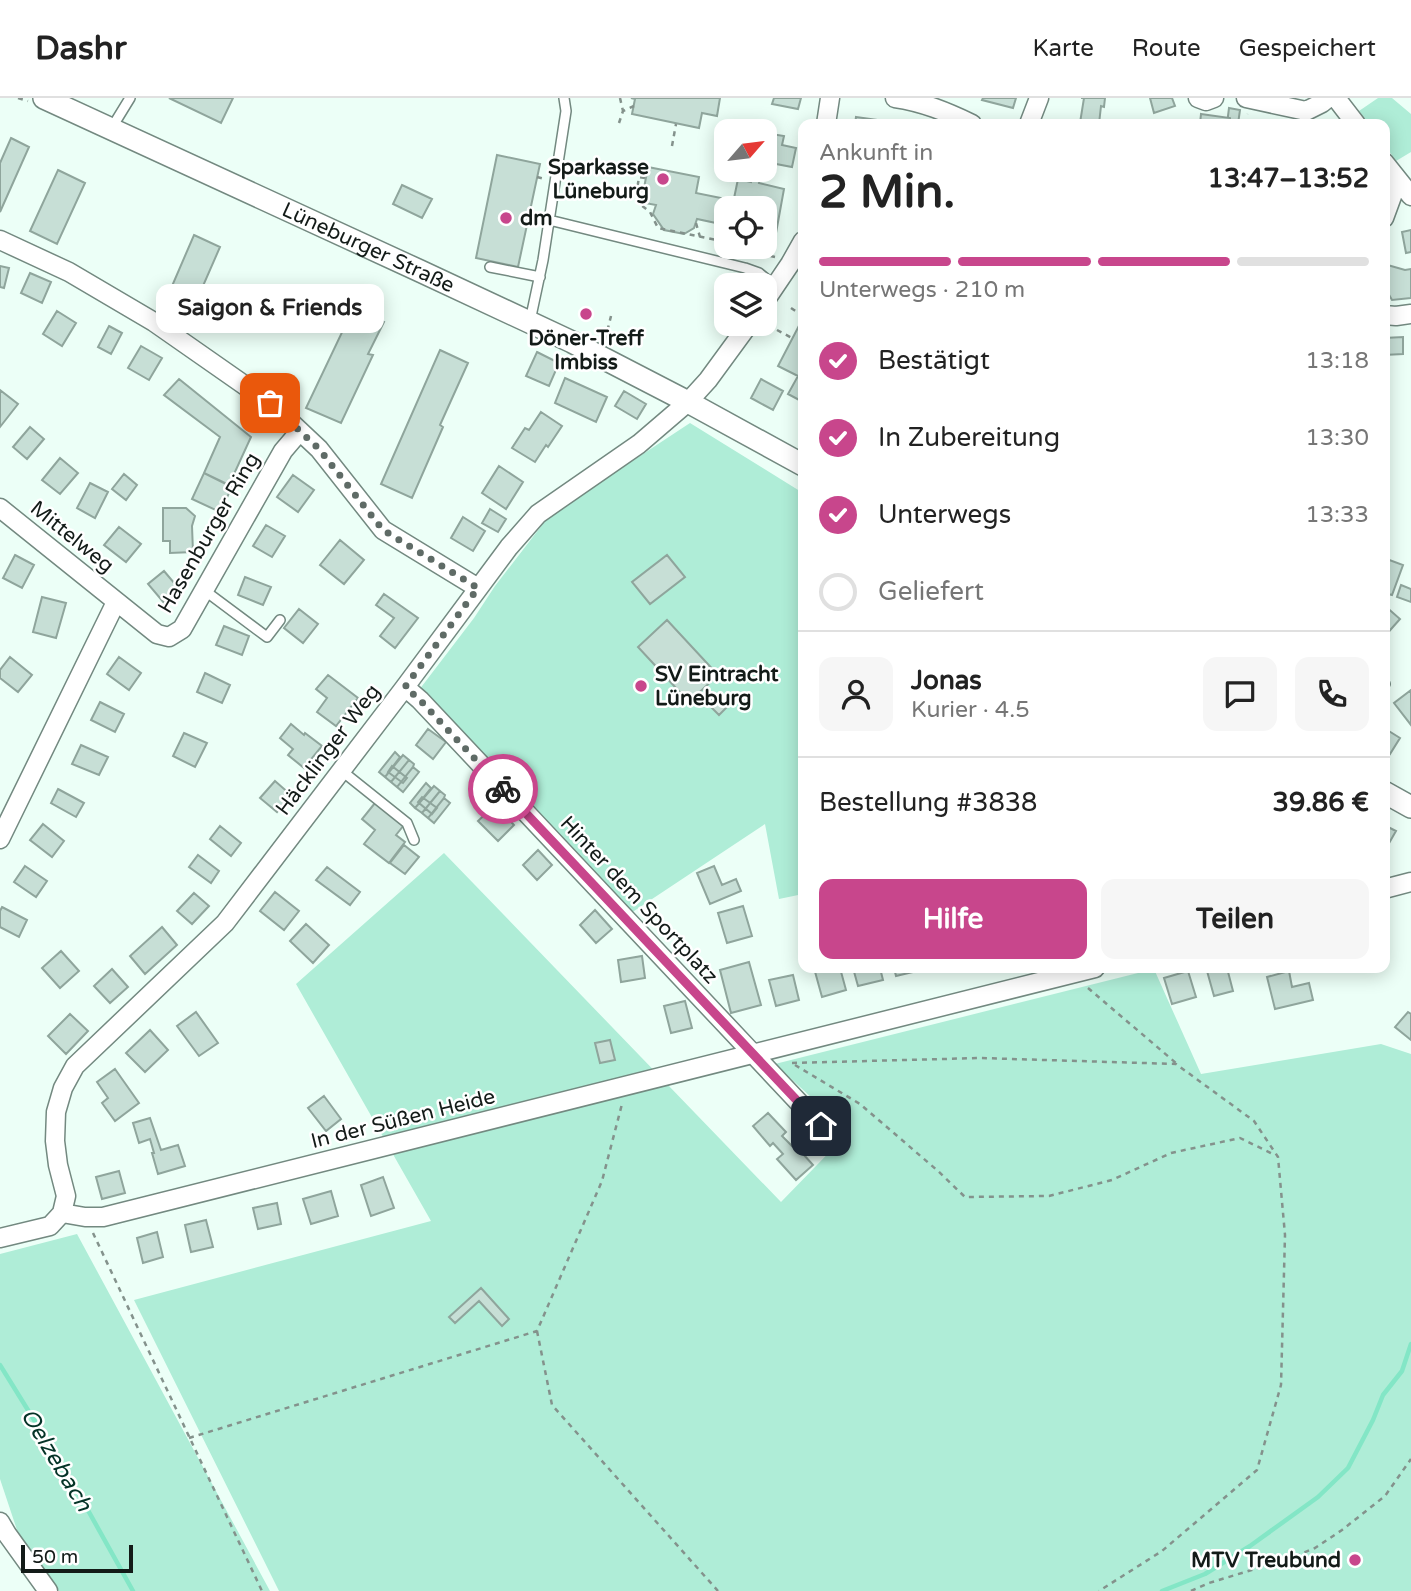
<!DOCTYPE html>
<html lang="de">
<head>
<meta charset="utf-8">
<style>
  :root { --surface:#fff; --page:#f6f6f6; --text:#222; --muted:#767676; --line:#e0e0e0; --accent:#c8468c }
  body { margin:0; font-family:"Varela Round",sans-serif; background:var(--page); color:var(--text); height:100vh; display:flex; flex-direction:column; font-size:26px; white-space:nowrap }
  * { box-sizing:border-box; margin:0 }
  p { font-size:23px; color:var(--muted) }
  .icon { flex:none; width:38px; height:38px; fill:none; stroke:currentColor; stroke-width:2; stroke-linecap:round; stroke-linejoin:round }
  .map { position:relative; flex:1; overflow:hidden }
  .drawer { position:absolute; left:798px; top:21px; width:592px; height:854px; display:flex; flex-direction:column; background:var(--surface); border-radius:14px; box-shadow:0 4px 18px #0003 }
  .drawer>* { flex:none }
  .needle { width:46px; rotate:62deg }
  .buttons { position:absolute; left:714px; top:21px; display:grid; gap:14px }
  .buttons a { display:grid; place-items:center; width:63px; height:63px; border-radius:14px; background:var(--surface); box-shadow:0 4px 18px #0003; font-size:35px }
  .scale { position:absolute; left:21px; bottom:18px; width:112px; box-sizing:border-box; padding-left:7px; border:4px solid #131b18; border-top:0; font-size:19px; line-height:24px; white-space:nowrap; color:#131b18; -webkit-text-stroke:5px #fff; paint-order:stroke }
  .pin { position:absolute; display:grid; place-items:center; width:60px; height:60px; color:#fff; margin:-30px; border-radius:14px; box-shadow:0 4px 10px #0006 }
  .courier { position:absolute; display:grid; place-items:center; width:70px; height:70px; margin:-35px; border:5px solid #c8468c; border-radius:50%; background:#fff; color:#222; box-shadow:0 2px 9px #0007 }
  .bubble { position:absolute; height:49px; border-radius:14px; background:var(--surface); box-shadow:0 4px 18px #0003; font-size:23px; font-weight:800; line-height:49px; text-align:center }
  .head em { font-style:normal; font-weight:800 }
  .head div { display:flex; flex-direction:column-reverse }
  .head { display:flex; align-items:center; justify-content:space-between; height:119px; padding:0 21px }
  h1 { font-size:46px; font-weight:800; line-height:52px }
  .bar { display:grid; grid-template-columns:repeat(4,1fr); gap:10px 7px; align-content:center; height:84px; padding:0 21px }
  .bar i { height:9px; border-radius:5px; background:var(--line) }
  .bar .active { background:var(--accent) }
  .bar p { grid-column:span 4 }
  .line { display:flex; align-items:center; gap:18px; padding:0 21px; border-top:2px solid var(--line) }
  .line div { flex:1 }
  .round { display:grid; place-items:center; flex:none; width:74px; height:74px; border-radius:14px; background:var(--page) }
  ol { padding:0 21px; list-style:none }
  li { display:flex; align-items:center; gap:21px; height:77px }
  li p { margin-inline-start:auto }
  li .icon { padding:7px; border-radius:50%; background:var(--accent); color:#fff; stroke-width:4 }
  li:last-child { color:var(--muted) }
  li i { width:38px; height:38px; border:4px solid var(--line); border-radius:50% }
  .primary-button { display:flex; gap:14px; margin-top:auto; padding:14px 21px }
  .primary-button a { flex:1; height:80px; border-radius:14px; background:var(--accent); color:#fff; font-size:28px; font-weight:800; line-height:80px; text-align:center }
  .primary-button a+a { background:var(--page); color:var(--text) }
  header { display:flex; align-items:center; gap:42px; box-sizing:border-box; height:98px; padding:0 35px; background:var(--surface); border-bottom:2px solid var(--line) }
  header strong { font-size:33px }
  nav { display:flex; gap:38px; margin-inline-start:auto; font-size:24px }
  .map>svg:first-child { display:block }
  .green { fill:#afedd7 }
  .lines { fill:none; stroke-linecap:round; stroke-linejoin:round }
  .stream { stroke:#83e6c6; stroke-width:4.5 }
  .building { fill:#c7dfd6; stroke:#8fa59c; stroke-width:2 }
  .service-casing { stroke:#738980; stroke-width:12 }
  .minor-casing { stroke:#738980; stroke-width:21 }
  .tertiary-casing { stroke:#738980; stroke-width:24 }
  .path { stroke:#84928c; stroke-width:2.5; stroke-dasharray:5 5; stroke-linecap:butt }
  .service { stroke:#fff; stroke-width:9 }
  .minor { stroke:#fff; stroke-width:18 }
  .tertiary { stroke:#fff; stroke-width:21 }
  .done { stroke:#5f6b66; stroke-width:7; stroke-dasharray:0 12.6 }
  .route { stroke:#c8468c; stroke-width:9 }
  .poi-dot { fill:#c8468c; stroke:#fff; stroke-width:2.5 }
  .labels { text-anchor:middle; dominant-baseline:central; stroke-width:5; stroke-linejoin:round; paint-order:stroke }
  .poi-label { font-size:21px; font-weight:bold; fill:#131b18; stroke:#fff; text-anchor:end }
  .street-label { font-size:21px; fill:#131b18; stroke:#fff }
  .water-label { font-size:23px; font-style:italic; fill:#043327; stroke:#fff }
</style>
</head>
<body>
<header>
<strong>Dashr</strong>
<nav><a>Karte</a><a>Route</a><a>Gespeichert</a></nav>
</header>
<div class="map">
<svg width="1411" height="1493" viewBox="0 0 1411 1493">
  <rect width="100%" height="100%" fill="#ecfff7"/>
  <!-- green -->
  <path class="green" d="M1378,0h14l19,16v38l-15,9 -12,-17v-20h-15l-10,-13z
    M690,325l113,70v401l-24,5 -14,-75 -137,91 -209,-225 55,-72 21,-32 54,-70z
    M444,755l337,349 68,-70 -74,-68 379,-95 47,105 180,-30 30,10v537h-1132l-145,-291 297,-79 -135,-237z
    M77,1136l193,357h-211l-41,-58 -18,-54v-225z"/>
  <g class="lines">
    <!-- stream -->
    <path class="stream" d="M0,1267l70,113 63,113
      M1162,1493l43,-17 45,-28 68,-49 30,-29 25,-48 10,-25 19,-24 9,-27"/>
  </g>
  <!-- building -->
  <path class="building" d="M169,0h64l-12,25z
    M631,0h89l-3,18 -15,-3 -3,15 -67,-14 3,-15z
    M774,0h27l-3,11 -26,-5z
    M983,0h33l-3,10 -31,-8z
    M1081,0h24l-1,9 -3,-1 -2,18h-24l1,-2 4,1 4,-25z
    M1150,0h22l3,8 -21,7z
    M1229,10l11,2 -2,14h-11z
    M1201,16l29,4v6h-30z
    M856,19l50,7h-51z
    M765,35l19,3 -2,9 14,3 -4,19 -16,-3 -1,8 -13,-2h3z
    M11,40l18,9 -29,65v-49z
    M497,57l43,9 -22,103 -42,-9z
    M648,69l51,10 -3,16 25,5 -2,10 7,1v11l-9,-2 -1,5 -19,-4 -3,9 -10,6 -20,-4 -11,-16 3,-9 -11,-2 3,-14 -4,-1z
    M58,72l27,13 -28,61 -27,-13z
    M753,72h9l-3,13 25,6 -8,44 -11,-2v-23h-33l6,-29 13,3z
    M402,87l30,14 -10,19 -29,-14z
    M1411,132v22l-5,1 -4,-21z
    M194,137l26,12 -31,71 -26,-11z
    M1384,166l21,6 6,-1v29l-19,2 -8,-14z
    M0,168l9,2 -5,20 -4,-1z
    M30,175l21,9 -9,21 -21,-10z
    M354,209l30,15 -16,32 5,1 -32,68 -35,-15z
    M57,213l19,12 -14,23 -19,-12z
    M803,220v84l-15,-8 10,-18 -20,-10z
    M109,228l13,7 -11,21 -13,-7z
    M1403,239v17l-19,1v-17z
    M141,248l21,12 -13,22 -21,-12z
    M440,252l28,13 -28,62 3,2 -31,71 -31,-14z
    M537,254l22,11 -10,23 -23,-10z
    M565,280l42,19 -11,25 -41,-19z
    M179,281l72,58 -22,48 -25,-12 16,-36 -56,-42z
    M761,281l22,12 -10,19 -22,-12z
    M0,292l18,14 -18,23z
    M624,293l22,13 -9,15 -22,-13z
    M541,314l21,14 -14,21 -2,-2 -11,17 -23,-14 13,-20 4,2z
    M30,329l14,12 -17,20 -14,-12z
    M60,360l18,15 -18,21 -18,-14z
    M499,368l24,16 -17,27 -24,-16z
    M204,375l28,14 -12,25 -28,-13z
    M124,376l13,11 -11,15 -14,-11z
    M293,377l21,15 -16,22 -21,-15z
    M90,385l18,9 -13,26 -18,-10z
    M163,410h23l9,8 -3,10 1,26 -23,1v-12h-7z
    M490,411l16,10 -8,13 -16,-9z
    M463,419l22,14 -12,20 -22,-13z
    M266,427l19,11 -13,21 -19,-11z
    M119,429l22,17 -15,18 -22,-17z
    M340,442l24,20 -20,24 -24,-19z
    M15,457l19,10 -12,23 -19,-10z
    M667,457l18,22 -35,27 -18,-22z
    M1384,460l19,7 -11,30 -8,-2z
    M164,473l17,20 -16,13 -17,-20z
    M245,479l26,10 -8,18 -25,-10z
    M1401,487l10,4v13l-14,-5z
    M384,496l34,24 -23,30 -15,-12 14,-18 -18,-13z
    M42,499l24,6 -10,35 -23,-6z
    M1384,507l16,14 -16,18z
    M299,511l19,15 -15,19 -19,-15z
    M667,522l51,55 -29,27 -51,-55z
    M224,528l25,10 -7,19 -26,-10z
    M10,559l22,18 -14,17 -18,-14v-8z
    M119,559l22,16 -12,17 -22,-16z
    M205,575l25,12 -8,18 -25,-11z
    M328,577l30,23 -22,28 -19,-14 10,-14 -11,-9z
    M1411,592v35l-17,-22z
    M719,595l11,11 -11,11 -11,-11z
    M100,604l24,12 -9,18 -24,-12z
    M291,626l13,11 1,-2 17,13 -18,22 -16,-13 5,-6 -13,-11z
    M1384,630l16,10 -10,16 -6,-4z
    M428,631l18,13 -13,17 -17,-14z
    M184,635l23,10 -12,24 -22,-11z
    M81,647l27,12 -9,18 -27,-11z
    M395,654l5,5 -15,20 -6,-5z
    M403,657l6,5 -18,22 -6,-5z
    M409,662l5,4 -1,3 -16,20 -6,-5z
    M392,668l15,12 -4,5 -15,-11z
    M413,669l6,5 -16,20 -6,-5z
    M275,683l16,14 -14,17 -17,-14z
    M426,685l5,5 -16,20 -5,-5z
    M434,688l6,5 -18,22 -7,-5z
    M58,691l26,14 -8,14 -25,-14z
    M440,693l5,4 -1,3 -16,20 -6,-5z
    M422,699l15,11 -5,6 -14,-12z
    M444,700l6,5 -16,20 -6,-5z
    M375,705l29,22 -8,10 9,7 -16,21 -25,-19 11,-14 -13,-11z
    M495,707l19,20 -16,16 -20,-20z
    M43,726l21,17 -12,16 -22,-17z
    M1384,727l12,6 -12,21z
    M220,728l21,17 -10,13 -21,-17z
    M404,747l15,12 -14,17 -15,-11z
    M538,752l14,15 -15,15 -14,-15z
    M198,757l21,16 -8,12 -22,-16z
    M25,768l22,15 -11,16 -22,-15z
    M714,768l8,19 14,-6 5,12 -31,13 -13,-31z
    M327,769l33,25 -10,13 -34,-25z
    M275,794l24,19 -15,19 -24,-19z
    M194,795l15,13 -17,18 -15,-13z
    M743,808l9,30 -25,7 -9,-30z
    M2,809l25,13 -8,17 -19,-10v-16z
    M595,812l17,19 -16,14 -16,-18z
    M306,826l23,21 -16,18 -23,-22z
    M162,829l15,18 -32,29 -15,-18z
    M61,853l18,20 -19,17 -18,-20z
    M642,858l3,22 -24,4 -3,-22z
    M749,864l12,43 -30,8 -11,-43z
    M814,870h26l6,22 -24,7z
    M853,870h27l3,12 -25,6z
    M894,870h26l1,2 -25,6z
    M1218,870h9l6,23 -19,5 -7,-25z
    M112,871l16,18 -18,16 -16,-17z
    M1188,873l8,26 -24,7 -8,-26z
    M1289,873l3,16 17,-4 4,17 -38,9 -8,-32z
    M793,877l6,25 -23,6 -7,-26z
    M685,903l7,27 -21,5 -7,-27z
    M196,914l22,31 -19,13 -22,-30z
    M1408,914l3,2v26l-16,-13z
    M70,916l18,17 -22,23 -18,-18z
    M150,932l18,20 -23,22 -19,-19z
    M610,942l5,20 -15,3 -5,-20z
    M115,971l24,34 -24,18 -13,-18 6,-5 -11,-16z
    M324,998l17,23 -15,12 -18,-23z
    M768,1015l18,19 -4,4 10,10 2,-2 19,21 -17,15 -19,-21 6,-5 -10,-11 -3,3 -17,-20z
    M150,1020l11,32 17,-5 7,21 -27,8 -6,-21h2l-4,-14 -11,4 -6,-20z
    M119,1073l6,22 -23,6 -6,-22z
    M383,1079l11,31 -23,8 -10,-31z
    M331,1093l7,25 -27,8 -8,-25z
    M277,1105l4,21 -23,5 -5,-21z
    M206,1122l7,27 -22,5 -6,-27z
    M157,1134l6,25 -20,6 -6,-25z
    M481,1190l28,31 -7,7 -23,-25 -24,22 -6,-6z"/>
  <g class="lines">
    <defs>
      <path id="service" d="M111,31l19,-31
        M549,122l196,48 14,5 16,13
        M490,169l50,10
        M530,223l13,-61 23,-149 -2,-13
        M204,492l63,47 13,-17
        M1384,587l1,-1
        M342,673l65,52 7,17"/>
      <path id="minor" d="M895,0c28,4 52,14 77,26
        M1198,0l8,3 8,-3
        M1246,0l60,13 16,-8 6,-5
        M1336,0l20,26
        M826,26l4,-26
        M1029,26l10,-26
        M1384,64l27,34
        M1384,120l14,-38
        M0,142l69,32 85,50 116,81 49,46 64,81 95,58
        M765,203l25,-37 13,-23
        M1384,217l12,1 15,-2
        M0,410l157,126 12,3 13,-8 101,-178 17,-20
        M405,589l15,13 401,426
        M0,741l116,-237
        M1384,791l27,-7
        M62,1115l23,4h18l992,-249
        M0,1140l50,-12 12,-13 4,-17 -8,-31 -3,-24 1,-29 7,-24 12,-22 150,-143 180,-236 104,-140 29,-33 101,-70 49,-42 20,-22 41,-56
        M0,1424l7,12 41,57"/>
      <g id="tertiary">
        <path id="s1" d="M44,0l376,173 152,71 116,60 115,63"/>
        <path d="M1384,694l27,15"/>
      </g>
    </defs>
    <!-- service casing -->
    <use href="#service" class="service-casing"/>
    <!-- minor casing -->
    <use href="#minor" class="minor-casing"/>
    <!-- tertiary casing -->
    <use href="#tertiary" class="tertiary-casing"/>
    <!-- path -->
    <path class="path" d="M18,0l10,3
      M620,0l3,13
      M619,25l4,-12 11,-5
      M1247,26l1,-10
      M1384,44l5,-3
      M672,48l4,-22
      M537,79l8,2
      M645,80l-6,-1 -2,13 5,1 -1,14 9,7 8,16 68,14
      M696,125l4,14
      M751,154l24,5
      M748,160l4,-11
      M791,210l12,8
      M777,232l15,8
      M605,242l6,-24
      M1088,890l88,75
      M792,965l188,-5 196,6 78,57 24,36 7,78 -4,150 -24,85 -95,81 -63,40
      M795,967l65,39 78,67 27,26 84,-1 63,-16 59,-27 69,-15 35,17
      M93,1135l169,358
      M537,1233l15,74 166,186
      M189,1340l348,-107 65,-150 20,-77
      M1191,1493l18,-8 82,-25 24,-10 27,-18 43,-34 26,-37"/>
    <!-- service -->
    <use href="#service" class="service"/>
    <!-- minor -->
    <use href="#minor" class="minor"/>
    <!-- tertiary -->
    <use href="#tertiary" class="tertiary"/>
  </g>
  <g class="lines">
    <!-- done -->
    <path class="done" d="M270,305l49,46 64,81 95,58 -73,99 15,13 83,89"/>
    <!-- route -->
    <path class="route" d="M503,691l318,337"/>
  </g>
  <!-- markers -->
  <g class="poi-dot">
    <circle cx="663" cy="81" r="7"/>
    <circle cx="506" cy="120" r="7"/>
    <circle cx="586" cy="216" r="7"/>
    <circle cx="641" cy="588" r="7"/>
    <circle cx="1355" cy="1462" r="7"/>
  </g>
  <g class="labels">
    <!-- poi labels -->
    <g class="poi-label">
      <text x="649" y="69">Sparkasse<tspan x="649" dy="24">Lüneburg</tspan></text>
      <text x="520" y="120" text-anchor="start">dm</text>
      <text x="586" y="240" text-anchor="middle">Döner-Treff<tspan x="586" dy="24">Imbiss</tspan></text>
      <text x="655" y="576" text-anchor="start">SV Eintracht<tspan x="655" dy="24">Lüneburg</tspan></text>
      <text x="1341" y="1462">MTV Treubund</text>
    </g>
    <!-- street labels -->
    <g class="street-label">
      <text stroke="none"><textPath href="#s1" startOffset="357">Lüneburger Straße</textPath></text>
      <text transform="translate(209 435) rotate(-60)">Hasenburger Ring</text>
      <text transform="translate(72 439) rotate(39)">Mittelweg</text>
      <text transform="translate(328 652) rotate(-53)">Häcklinger Weg</text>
      <text transform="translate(639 802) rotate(47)">Hinter dem Sportplatz</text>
      <text transform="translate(403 1021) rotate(-14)">In der Süßen Heide</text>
    </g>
    <!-- water labels -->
    <g class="water-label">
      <text transform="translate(56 1362) rotate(59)">Oelzebach</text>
    </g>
  </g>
</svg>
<div class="buttons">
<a><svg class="needle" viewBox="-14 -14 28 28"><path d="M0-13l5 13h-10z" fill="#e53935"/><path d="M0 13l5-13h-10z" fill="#767676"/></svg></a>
<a><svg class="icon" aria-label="locate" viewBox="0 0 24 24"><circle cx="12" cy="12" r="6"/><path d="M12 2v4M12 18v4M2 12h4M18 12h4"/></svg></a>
<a><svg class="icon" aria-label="layers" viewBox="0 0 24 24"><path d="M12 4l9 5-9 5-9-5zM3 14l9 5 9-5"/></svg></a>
</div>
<div class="scale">50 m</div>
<div class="pin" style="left:270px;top:305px;background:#ea580c"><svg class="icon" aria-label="bag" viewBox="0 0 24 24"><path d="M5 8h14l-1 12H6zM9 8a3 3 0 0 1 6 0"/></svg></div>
<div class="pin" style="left:821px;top:1028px;background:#1f2937"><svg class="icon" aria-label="home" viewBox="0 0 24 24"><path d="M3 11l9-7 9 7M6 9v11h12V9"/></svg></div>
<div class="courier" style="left:503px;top:691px"><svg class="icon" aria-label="bike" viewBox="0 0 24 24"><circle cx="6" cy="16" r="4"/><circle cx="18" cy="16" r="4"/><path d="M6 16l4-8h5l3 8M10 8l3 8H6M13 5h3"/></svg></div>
<div class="bubble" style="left:156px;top:186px;width:228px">Saigon &amp; Friends</div>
<section class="drawer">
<div class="head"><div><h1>2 Min.</h1><p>Ankunft in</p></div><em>13:47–13:52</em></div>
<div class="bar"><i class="active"></i><i class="active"></i><i class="active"></i><i></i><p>Unterwegs · 210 m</p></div>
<ol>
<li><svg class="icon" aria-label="check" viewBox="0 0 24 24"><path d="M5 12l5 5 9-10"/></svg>Bestätigt<p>13:18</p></li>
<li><svg class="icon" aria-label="check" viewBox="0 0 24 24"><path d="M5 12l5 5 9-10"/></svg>In Zubereitung<p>13:30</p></li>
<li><svg class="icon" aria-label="check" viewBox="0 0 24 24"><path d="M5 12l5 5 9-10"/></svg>Unterwegs<p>13:33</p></li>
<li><i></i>Geliefert</li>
</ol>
<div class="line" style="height:126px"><a class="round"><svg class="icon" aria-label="person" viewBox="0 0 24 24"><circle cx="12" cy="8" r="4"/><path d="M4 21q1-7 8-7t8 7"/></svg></a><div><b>Jonas</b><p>Kurier · 4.5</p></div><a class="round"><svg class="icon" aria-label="chat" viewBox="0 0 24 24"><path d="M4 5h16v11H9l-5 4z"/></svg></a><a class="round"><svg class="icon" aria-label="phone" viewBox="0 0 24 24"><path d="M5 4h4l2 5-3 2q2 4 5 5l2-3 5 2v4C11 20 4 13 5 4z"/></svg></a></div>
<div class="line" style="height:91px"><div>Bestellung #3838</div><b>39.86 €</b></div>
<div class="primary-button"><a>Hilfe</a><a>Teilen</a></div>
</section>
</div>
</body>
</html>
